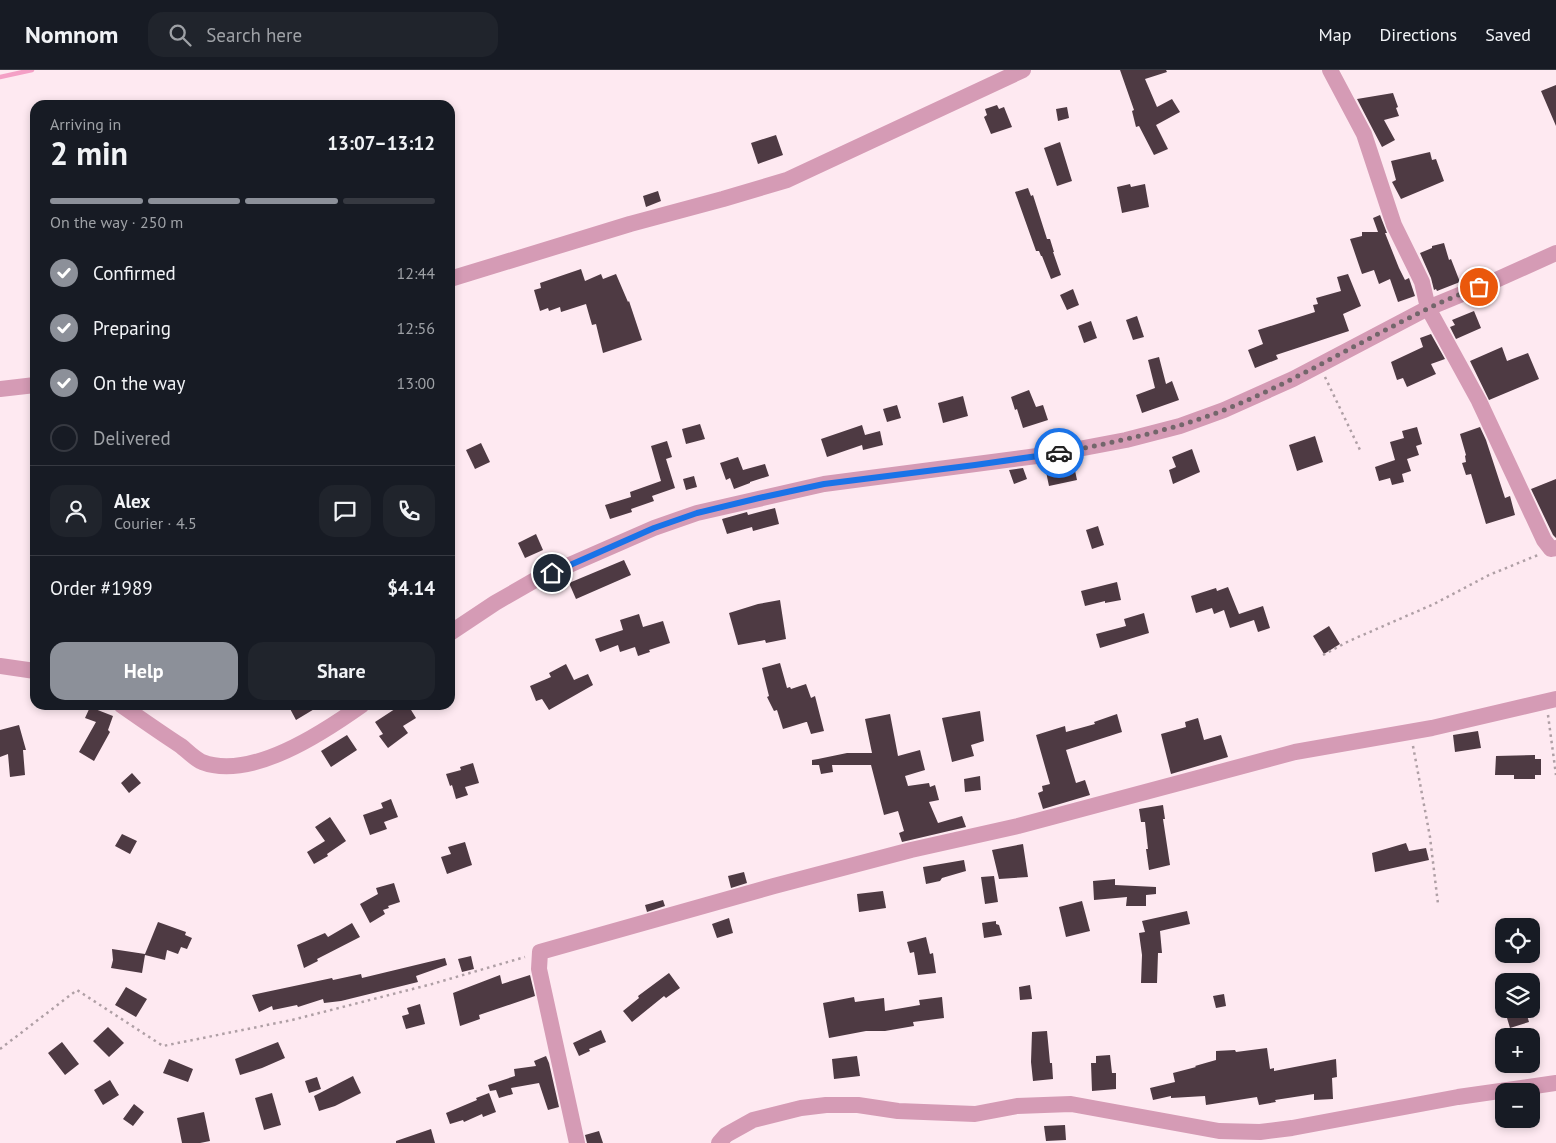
<!DOCTYPE html>
<html lang="en">
<head>
<meta charset="utf-8">
<style>
  :root { --surface:#171b24; --page:#20242c; --text:#f1f3f6; --muted:#9ea1a6; --line:#363941; --accent:#8c9099 }
  body { margin:0; font-family:"PT Sans",sans-serif; background:var(--page); color:var(--text); height:100vh; display:flex; flex-direction:column; font-size:19px; white-space:nowrap }
  * { box-sizing:border-box; margin:0 }
  p { font-size:16px; color:var(--muted) }
  .icon { flex:none; width:28px; height:28px; fill:none; stroke:currentColor; stroke-width:2; stroke-linecap:round; stroke-linejoin:round }
  .map { position:relative; flex:1; overflow:hidden }
  .sheet { position:absolute; left:30px; top:30px; width:425px; height:610px; display:flex; flex-direction:column; background:var(--surface); border-radius:15px; box-shadow:0 2px 8px #0003 }
  .sheet>* { flex:none }
  .fabs { position:absolute; left:1495px; top:848px; display:grid; gap:10px }
  .fabs a { display:grid; place-items:center; width:45px; height:45px; border-radius:10px; background:var(--surface); box-shadow:0 2px 8px #0003; font-size:25px }
  .pin { position:absolute; display:grid; place-items:center; width:42px; height:42px; color:#fff; margin:-21px; border:2px solid #fff; border-radius:50%; box-shadow:0 1px 5px #0007 }
  .courier { position:absolute; display:grid; place-items:center; width:50px; height:50px; margin:-25px; border:4px solid #1a73e8; border-radius:50%; background:#fff; color:#222; box-shadow:0 1px 6px #0007 }
  .summary em { font-style:normal; font-weight:600 }
  .summary div { display:flex; flex-direction:column-reverse }
  .summary { display:flex; align-items:center; justify-content:space-between; height:85px; padding:0 20px }
  h1 { font-size:32px; font-weight:600; line-height:38px }
  .bar { display:grid; grid-template-columns:repeat(4,1fr); gap:8px 5px; align-content:center; height:60px; padding:0 20px }
  .bar i { height:6px; border-radius:4px; background:var(--line) }
  .bar .current { background:var(--accent) }
  .bar p { grid-column:span 4 }
  .line { display:flex; align-items:center; gap:12px; padding:0 20px; border-top:1px solid var(--line) }
  .line div { flex:1 }
  .round { display:grid; place-items:center; flex:none; width:52px; height:52px; border-radius:15px; background:var(--page) }
  ol { padding:0 20px; list-style:none }
  li { display:flex; align-items:center; gap:15px; height:55px }
  li p { margin-inline-start:auto }
  li .icon { padding:5px; border-radius:50%; background:var(--accent); color:#fff; stroke-width:4 }
  li:last-child { color:var(--muted) }
  li i { width:28px; height:28px; border:2px solid var(--line); border-radius:50% }
  .cta { display:flex; gap:10px; margin-top:auto; padding:10px 20px }
  .cta a { flex:1; height:58px; border-radius:15px; background:var(--accent); color:#fff; font-size:20px; font-weight:600; line-height:58px; text-align:center }
  .cta a+a { background:var(--page); color:var(--text) }
  header { display:flex; align-items:center; gap:30px; box-sizing:border-box; height:70px; padding:0 25px; background:var(--surface); border-bottom:1px solid var(--line) }
  header strong { font-size:24px }
  nav { display:flex; gap:28px; margin-inline-start:auto; font-size:18px }
  .search { width:350px; height:45px; background:var(--page); display:flex; align-items:center; gap:12px; box-sizing:border-box; padding:0 18px; border-radius:15px; color:var(--muted); font-size:19px }
  .map>svg:first-child { display:block }
  .lines { fill:none; stroke-linecap:round; stroke-linejoin:round }
  .stream { stroke:#f4a0c6; stroke-width:4.5 }
  .building { fill:#4e3a43 }
  .path { stroke:#af9fa5; stroke-width:2.5; stroke-dasharray:2.5 4; stroke-linecap:butt }
  .minor { stroke:#d59bb5; stroke-width:16 }
  .done { stroke:#73666b; stroke-width:5; stroke-dasharray:0 9 }
  .route { stroke:#1a73e8; stroke-width:6 }
</style>
</head>
<body>
<header>
<strong>Nomnom</strong>
<div class="search"><svg class="icon" aria-label="search" viewBox="0 0 24 24"><circle cx="10" cy="10" r="6"/><path d="M15 15l6 6"/></svg>Search here</div>
<nav><a>Map</a><a>Directions</a><a>Saved</a></nav>
</header>
<div class="map">
<svg width="1556" height="1073" viewBox="0 0 1556 1073">
  <rect width="100%" height="100%" fill="#fee9f1"/>
  <g class="lines">
    <!-- stream -->
    <path class="stream" d="M0,7l32,-7"/>
  </g>
  <!-- building -->
  <path class="building" d="M1120,0h46l1,2 -22,7 12,28 15,-8 8,13 -24,13 12,24 -14,6 -15,-29 -3,1 -4,-16 2,-1z
    M1556,15v41l-15,-35z
    M1393,23l5,14 -2,1 3,8 -15,4 11,20 -13,7 -25,-48z
    M997,35l2,4 5,-2 8,20 -21,7 -7,-17 3,-2 -2,-6z
    M1067,37l2,11 -11,3 -2,-12z
    M776,65l7,20 -25,9 -7,-21z
    M1060,72l12,39 -15,5 -13,-38z
    M1430,82l2,8 4,-1 8,22 -43,18 -9,-17 4,-2 -5,-19z
    M1130,114l1,3 14,-3 4,23 -27,6 -5,-26z
    M1028,118l3,8 2,-1 14,44h3l4,13h-1l8,23 -10,4 -9,-23h-1l-2,-5h-3l-21,-59z
    M658,121l3,10 -15,6 -3,-11z
    M1380,145l7,18h-2l14,35 6,12 4,-2 6,18 -17,6 -8,-23 -11,5 -5,-14 -12,4 -12,-35 12,-3v-4h16l-5,-14z
    M1444,173l5,17 2,-1 9,23 -23,9 -1,-2 -2,1 -3,-12 -11,-25 12,-5v-2z
    M581,199l4,12 16,-7 2,5 13,-5 12,28 1,-1 13,39 -39,13 -7,-29 -4,1 -6,-21 -25,8 -1,-5 -11,4 -1,-3 -8,3 -6,-21 7,-2 -1,-5z
    M1348,204l13,32 -18,8 6,17 -73,24 2,4 -23,9 -7,-18 15,-6 -5,-14 57,-18 -2,-7 5,-1 -2,-6 25,-7 -4,-14z
    M1073,219l6,16 -12,5 -7,-15z
    M1474,241l7,17 -25,11 -6,-12 5,-2 -3,-5z
    M1137,246l7,21 -11,3 -7,-20z
    M1091,251l6,17 -13,5 -6,-17z
    M1431,264l14,25 -14,5 5,10 -29,13 -4,-9 -6,2 -6,-18 32,-15 -3,-9z
    M1502,277l5,14 21,-8 11,26 -50,21 -19,-39z
    M1159,287l7,27 6,-3 7,19 -37,13 -6,-18 19,-7 -7,-28z
    M1029,320l7,17 7,-2 5,15 -25,8 -6,-19 -2,1 -4,-13z
    M963,326l5,20 -25,7 -5,-20z
    M897,335l4,13 -14,4 -4,-13z
    M700,354l5,15 -19,5 -4,-15z
    M862,355l3,10 15,-4 3,14 -20,5 -1,-5 -35,12 -6,-18z
    M1417,357l5,17 -6,2 3,9 -12,4 4,12 -9,3 2,8 -12,3 -2,-7 -11,3 -4,-14 20,-7 -5,-18 14,-4 -2,-7z
    M1480,357l6,13 19,58 5,-2 5,19 -29,9 -15,-50 -5,1 -4,-12 4,-1 -1,-6 1,-1 -6,-21z
    M1315,366l8,26 -26,9 -8,-26z
    M667,371l5,16 -6,2 9,29 -23,8 2,5 -23,8 1,3 -22,7 -5,-14 26,-8 -1,-5 31,-11 -10,-35z
    M481,373l9,19 -15,7 -9,-19z
    M1192,379l8,23 -27,12 -4,-14 7,-3 -4,-10z
    M738,387l5,13 22,-6 4,12 -19,6v1l-16,6 -4,-11 -4,2 -6,-17z
    M1073,391l4,19 -28,6 -4,-19z
    M1023,398l4,11 -13,5 -5,-14z
    M694,406l3,11 -11,3 -3,-11z
    M1556,409v59l-3,-3 -22,-46z
    M775,438l4,16 -26,7 -1,-4 -25,7 -5,-15 25,-7 1,3z
    M1098,456l6,19 -12,4 -6,-19z
    M536,464l7,16 -18,8 -7,-15z
    M624,490l7,15 -55,24 -7,-16z
    M1117,512l4,18 -16,3v-2l-20,5 -4,-15z
    M1228,517l11,27 24,-8 7,22 -12,4 -4,-12 -24,8 -6,-18 -10,4 -2,-6 -16,5 -5,-17 25,-8 1,3z
    M780,530l6,39 -20,4 -1,-3 -27,5 -9,-32 29,-9z
    M1144,543l5,20 -49,15 -4,-14 30,-8 -2,-7z
    M639,544l4,13 20,-6 7,22 -21,7 1,2 -12,4 -3,-9 -15,5 -2,-7 -18,7 -5,-13 28,-9 -3,-10z
    M1329,556l11,18 -16,10 -11,-18z
    M780,593l7,25 3,-1 1,2 15,-5 5,14 4,-2 9,35 -13,3 -4,-12h-1l-23,7 -6,-19 -3,1 -7,-14 2,-1 -7,-28z
    M566,594l8,16 14,-6 5,11 -44,25 -7,-11 -6,2 -6,-15 21,-9 -2,-4z
    M288,635h33l-25,15z
    M401,635h7l8,13 -13,8 5,7 -20,15 -9,-12 4,-2 -8,-12z
    M90,637l23,9 -5,14 2,2 -16,29 -15,-9 17,-30 -11,-4z
    M980,641l4,30 -13,4 3,11 -22,6 -10,-44z
    M890,644l8,42 22,-6 5,20 -20,6 3,10 21,-3 1,4 5,-2 4,15 -10,2 9,21 24,-7 4,11 -64,15 -3,-9 5,-2 -6,-20 -14,4 -13,-50h-39l1,7 -12,2 -2,-9h-7v-5l6,-1 29,-6h25l-7,-34z
    M1117,644l5,18 -56,18 10,33 9,-3 5,15 -47,14 -5,-16 5,-2 -1,-5 8,-2 -14,-49 29,-9 1,6 29,-8 -1,-2z
    M1198,648l6,22 17,-5 7,22 -57,17 -10,-40 25,-7 -1,-5z
    M19,655l7,25h-3l2,25 -15,2 -2,-23 -8,3v-27z
    M1478,661l3,17 -26,4 -2,-17z
    M347,665l10,15 -26,17 -10,-16z
    M1535,685v4h6v16h-6v4h-21v-4h-19l1,-19z
    M473,693l6,20 -14,4 3,8 -12,4 -4,-14 -2,1 -4,-12 15,-4 -1,-3z
    M132,703l9,10 -12,10 -8,-10z
    M980,706l1,14 -16,2 -1,-13z
    M391,729l7,18 -14,5 3,7 -17,6 -7,-20 20,-7 -2,-5z
    M1163,735l2,14h-2l7,46 -21,5 -3,-21h2l-3,-27h-4l-2,-13z
    M330,747l16,24 -19,13 1,2 -14,8 -7,-12 18,-11 -10,-14z
    M122,764l15,7 -7,13 -15,-8z
    M465,772l7,23 -25,9 -6,-17 10,-3 -3,-7z
    M1406,773l3,8 17,-3 3,12 -54,12 -3,-19z
    M1023,774l5,33 -29,2 -7,-29z
    M964,790l2,11 -24,7 -2,3 -14,3 -3,-17z
    M744,802l3,11 -16,5 -3,-12z
    M994,806l4,26 -13,2 -4,-27z
    M1115,809v6l41,2v7l-10,1v11h-20l1,-9 -33,3 -1,-19z
    M394,813l6,19 -12,4 1,2 -6,2 2,4 -15,9 -10,-19 18,-10 -2,-6z
    M883,821l3,17 -27,4 -2,-18z
    M663,830l2,6 -18,6 -2,-7z
    M1082,831l8,30 -24,6 -7,-30z
    M1187,841l3,13 -30,7 2,22h-4l-1,30h-16l1,-28 -3,-22 6,-1 -3,-11z
    M729,848l4,15 -16,5 -5,-14z
    M996,851v3l3,1 3,10 -18,3 -2,-15z
    M158,852l28,10 -1,3 7,3 -5,11 -6,-2 -3,7 -11,-4 -2,10 -20,-5 -3,18 -31,-5 2,-8 -1,-11 33,5z
    M352,853l8,14 -43,22 1,2 -14,7 -7,-23 28,-12 3,4z
    M926,867l4,17 3,-1 3,20 -18,2 -4,-23 -4,1 -3,-11z
    M471,886l3,13 -12,3 -4,-13z
    M445,888l2,7 -31,11 2,6 -77,19 -17,2 -1,-4 -25,8 -1,-2 -24,5 -1,-4 -13,6 -7,-17 80,-17 1,2 28,-6 1,4z
    M669,903l11,15 -14,10 -2,-2 -32,26 -9,-11 16,-13 -1,-2z
    M500,905l2,9 28,-9 5,21 -56,19 1,4 -20,7 -7,-33z
    M1030,915l2,14 -12,1 -1,-13z
    M126,917l21,12 -11,18 -21,-12z
    M1224,924l2,12 -10,2 -3,-12z
    M854,927l1,5 29,-4 1,13 35,-6 -1,-5 23,-3 2,21 -31,4 1,4 -29,5h-19l-37,7 -6,-35z
    M420,934l5,20 -19,5 -4,-13 7,-2 -2,-6z
    M1526,942l3,10 -19,6 -3,-10z
    M108,957l16,16 -15,14 -16,-16z
    M601,960l5,12 -17,7 1,2 -11,5 -6,-13z
    M1047,961l3,32h2l1,16 -20,2 -2,-19 1,-30z
    M62,972l17,22 -14,11 -17,-22z
    M278,972l7,16 -23,10 -22,7 -5,-16z
    M1267,978l3,21 4,-1v3l62,-12 1,18 -5,1 1,21 -19,1v-6l-39,6 1,2 -17,3 -2,-8 -51,8 -1,-9 -34,2v-2l-18,4 -3,-12 25,-6 -2,-9 23,-6 -1,-1 21,-6v-9l19,-1 1,2z
    M1110,985l2,18h4v16l-24,2 -1,-28h5v-7z
    M546,986l3,7 10,44 -11,3 -9,-27 -28,5 2,6 -14,4 -3,-8 -6,1 -2,-6 27,-9 -1,-7 22,-3 -2,-5z
    M857,986l3,20 -26,3 -2,-20z
    M169,989l24,10 -5,13 -25,-9z
    M353,1006l8,17 -26,13 -16,5 -5,-15z
    M317,1007l4,12 -12,4 -4,-12z
    M110,1010l9,15 -16,10 -9,-15z
    M272,1023l9,32 -17,5 -9,-32z
    M489,1023l7,19 -13,5 -1,-3 -18,8 -1,-2 -13,4 -4,-11 31,-13 -1,-2z
    M134,1034l10,8 -11,14 -10,-7z
    M204,1042l6,29 -10,2h-18l-5,-25z
    M1065,1055l1,15 -20,1 -2,-15z
    M431,1059l4,14h-39v-2z
    M599,1061l4,12h-16l-2,-8z"/>
  <g class="lines">
    <!-- path -->
    <path class="path" d="M1325,307l35,73
      M1323,585l26,-14 85,-37 55,-29 49,-20
      M1548,645l8,60
      M1413,676l17,91 8,67
      M0,979l77,-59 86,56 129,-26 140,-36 93,-27"/>
    <!-- minor -->
    <path class="minor" d="M1330,0l34,64 30,91 28,57 6,26 51,93 65,139 7,9 5,-1
      M450,209l180,-55 93,-25 64,-19 236,-110
      M0,319l35,-4
      M450,563l45,-30 40,-23 119,-52 43,-15 127,-29 228,-30 74,-14 54,-14 44,-16 69,-31 135,-71 68,-28 60,-27
      M0,596l35,5
      M121,635c20,14 40,28 60,41 6,5 14,13 21,16 49,19 122,-30 160,-57
      M577,1073l-38,-174 1,-17 234,-66 137,-36 107,-24 277,-74 137,-24 124,-29
      M719,1073l7,-8 27,-15 48,-12 25,-3h32l40,6 77,3 42,-8 54,-2 148,27 41,1 32,-4 166,-31 98,-14"/>
  </g>
  <g class="lines">
    <!-- done -->
    <path class="done" d="M1059,383c56,-11 112,-22 165,-43 70,-28 135,-68 203,-101 17,-9 35,-15 52,-22"/>
    <!-- route -->
    <path class="route" d="M552,503l102,-45 43,-15 62,-15 65,-14 151,-19 84,-12"/>
  </g>
</svg>
<div class="fabs">
<a><svg class="icon" aria-label="locate" viewBox="0 0 24 24"><circle cx="12" cy="12" r="6"/><path d="M12 2v4M12 18v4M2 12h4M18 12h4"/></svg></a>
<a><svg class="icon" aria-label="layers" viewBox="0 0 24 24"><path d="M12 4l9 5-9 5-9-5zM3 14l9 5 9-5"/></svg></a>
<a>+</a>
<a>−</a>
</div>
<div class="pin" style="left:1479px;top:217px;background:#ea580c"><svg class="icon" aria-label="bag" viewBox="0 0 24 24"><path d="M5 8h14l-1 12H6zM9 8a3 3 0 0 1 6 0"/></svg></div>
<div class="pin" style="left:552px;top:503px;background:#1f2937"><svg class="icon" aria-label="home" viewBox="0 0 24 24"><path d="M3 11l9-7 9 7M6 9v11h12V9"/></svg></div>
<div class="courier" style="left:1059px;top:383px"><svg class="icon" aria-label="car" viewBox="0 0 24 24"><path d="M5 17H2v-5l4-1 3-4h7l3 4 3 1v5h-3M9 17h6M6 11h13"/><circle cx="7" cy="17" r="2"/><circle cx="17" cy="17" r="2"/></svg></div>
<section class="sheet">
<div class="summary"><div><h1>2 min</h1><p>Arriving in</p></div><em>13:07–13:12</em></div>
<div class="bar"><i class="current"></i><i class="current"></i><i class="current"></i><i></i><p>On the way · 250 m</p></div>
<ol>
<li><svg class="icon" aria-label="check" viewBox="0 0 24 24"><path d="M5 12l5 5 9-10"/></svg>Confirmed<p>12:44</p></li>
<li><svg class="icon" aria-label="check" viewBox="0 0 24 24"><path d="M5 12l5 5 9-10"/></svg>Preparing<p>12:56</p></li>
<li><svg class="icon" aria-label="check" viewBox="0 0 24 24"><path d="M5 12l5 5 9-10"/></svg>On the way<p>13:00</p></li>
<li><i></i>Delivered</li>
</ol>
<div class="line" style="height:90px"><a class="round"><svg class="icon" aria-label="person" viewBox="0 0 24 24"><circle cx="12" cy="8" r="4"/><path d="M4 21q1-7 8-7t8 7"/></svg></a><div><b>Alex</b><p>Courier · 4.5</p></div><a class="round"><svg class="icon" aria-label="chat" viewBox="0 0 24 24"><path d="M4 5h16v11H9l-5 4z"/></svg></a><a class="round"><svg class="icon" aria-label="phone" viewBox="0 0 24 24"><path d="M5 4h4l2 5-3 2q2 4 5 5l2-3 5 2v4C11 20 4 13 5 4z"/></svg></a></div>
<div class="line" style="height:65px"><div>Order #1989</div><b>$4.14</b></div>
<div class="cta"><a>Help</a><a>Share</a></div>
</section>
</div>
</body>
</html>
